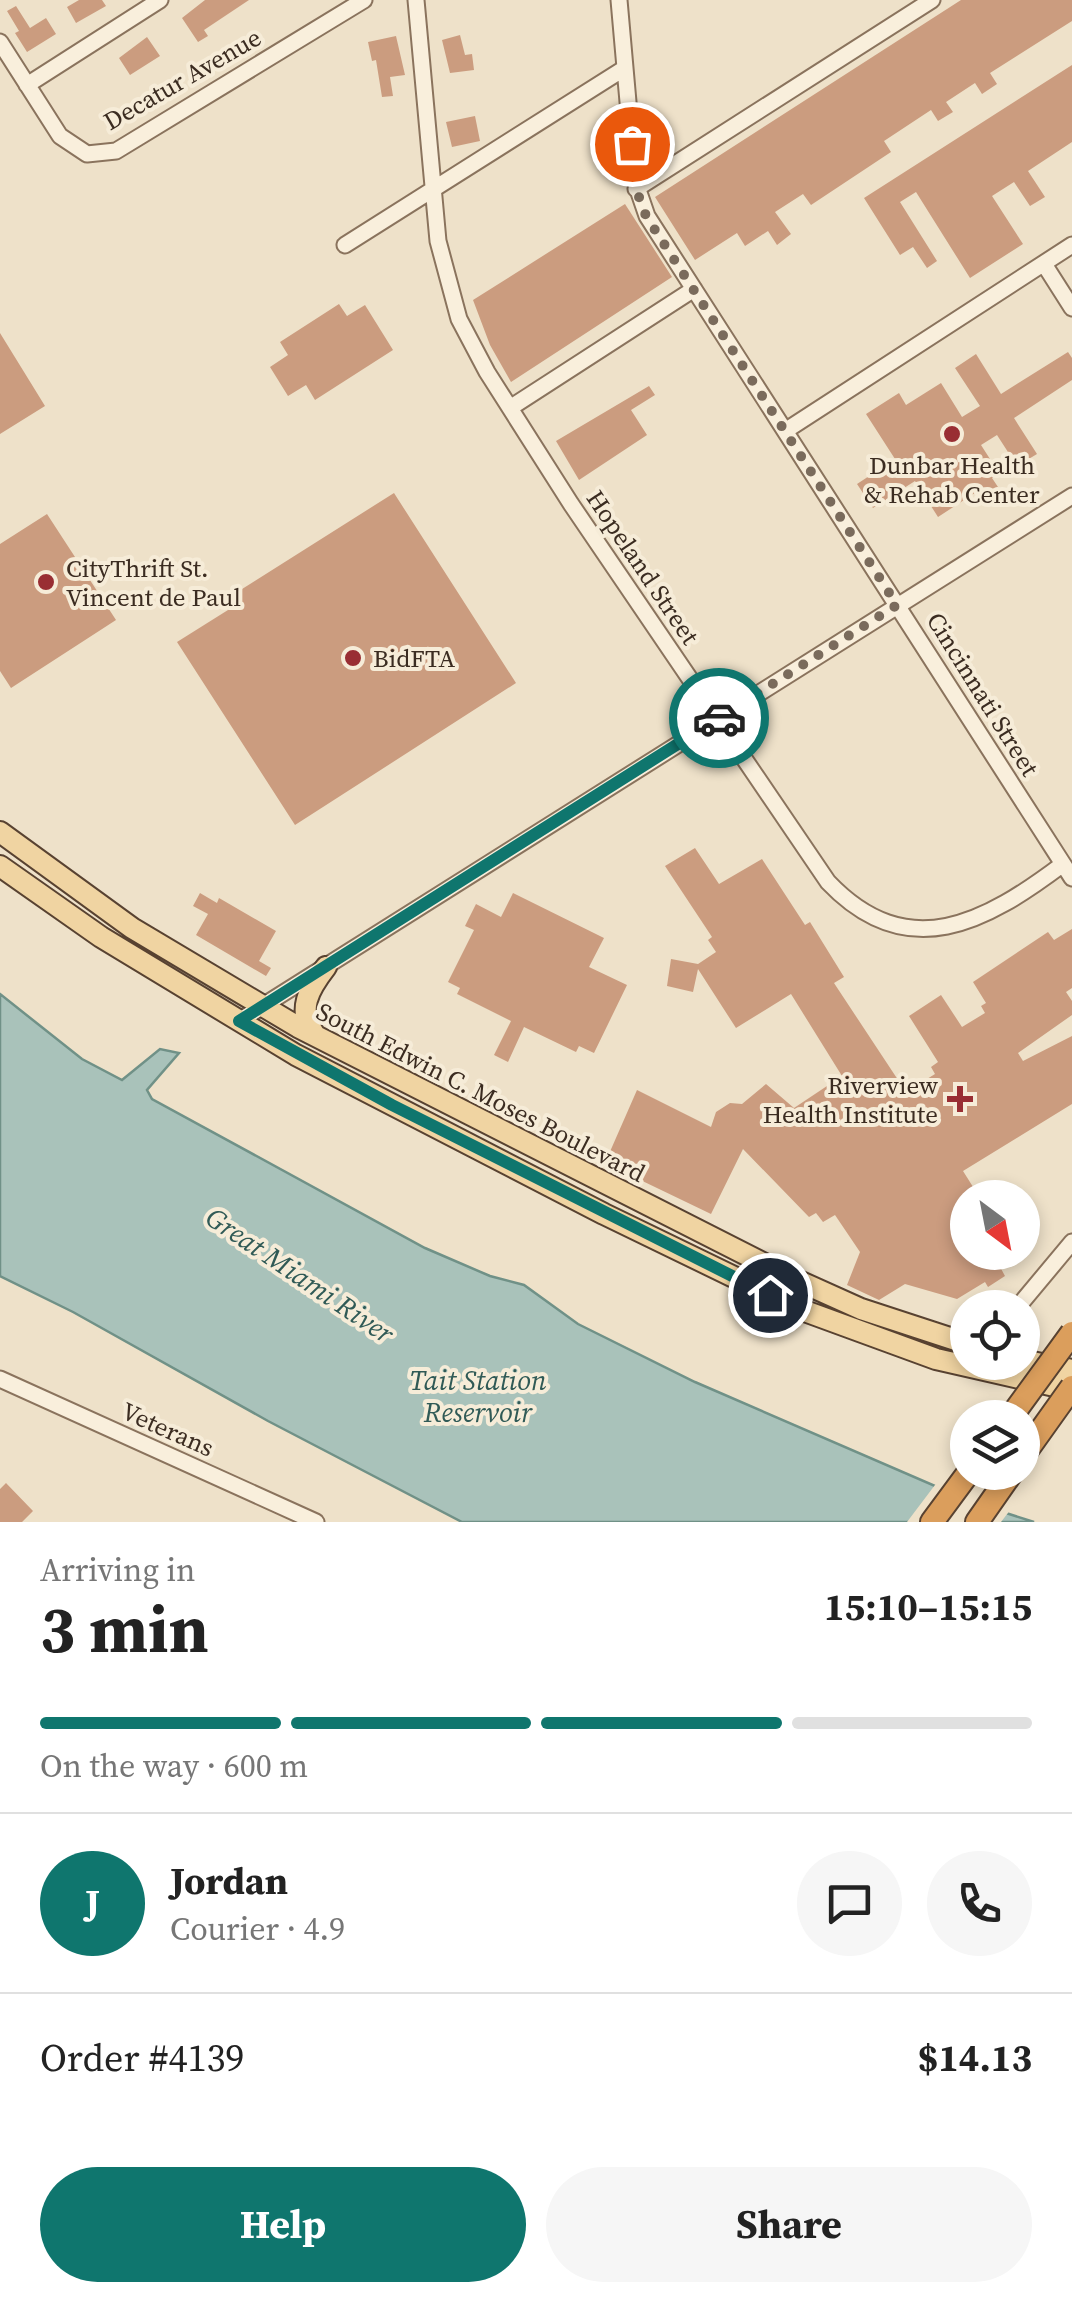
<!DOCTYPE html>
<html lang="en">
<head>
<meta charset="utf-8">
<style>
  :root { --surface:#fff; --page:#f6f6f6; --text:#222; --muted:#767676; --line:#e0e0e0; --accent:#0f766e }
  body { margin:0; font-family:"Source Serif 4",serif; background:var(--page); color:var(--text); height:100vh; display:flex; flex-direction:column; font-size:38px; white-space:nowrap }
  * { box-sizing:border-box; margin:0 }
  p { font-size:32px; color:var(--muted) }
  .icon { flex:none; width:55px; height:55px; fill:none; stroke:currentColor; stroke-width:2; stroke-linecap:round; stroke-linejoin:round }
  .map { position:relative; height:1522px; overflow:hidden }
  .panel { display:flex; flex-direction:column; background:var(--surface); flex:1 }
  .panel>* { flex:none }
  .needle { width:65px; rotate:148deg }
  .controls { position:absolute; left:950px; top:1180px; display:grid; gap:20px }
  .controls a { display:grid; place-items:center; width:90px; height:90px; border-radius:50%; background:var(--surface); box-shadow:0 5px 15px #0003; font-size:50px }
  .pin { position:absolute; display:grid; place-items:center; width:85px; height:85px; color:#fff; margin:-42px; border:5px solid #fff; border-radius:50%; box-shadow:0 2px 10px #0007 }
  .courier { position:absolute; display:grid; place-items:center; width:100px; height:100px; margin:-50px; border:8px solid #0f766e; border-radius:50%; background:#fff; color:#222; box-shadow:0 2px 12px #0007 }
  .headline em { font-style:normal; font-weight:700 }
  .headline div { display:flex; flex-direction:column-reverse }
  .headline { display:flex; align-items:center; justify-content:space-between; height:170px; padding:0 40px }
  h1 { font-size:65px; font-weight:700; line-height:75px }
  .bar { display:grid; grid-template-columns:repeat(4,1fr); gap:15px 10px; align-content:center; height:120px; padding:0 40px }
  .bar i { height:12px; border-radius:8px; background:var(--line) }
  .bar .current { background:var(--accent) }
  .bar p { grid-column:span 4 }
  .line { display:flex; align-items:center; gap:25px; padding:0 40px; border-top:2px solid var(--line) }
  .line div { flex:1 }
  .round { display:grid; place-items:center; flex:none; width:105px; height:105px; border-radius:52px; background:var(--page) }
  .action { display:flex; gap:20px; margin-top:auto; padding:20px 40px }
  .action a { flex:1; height:115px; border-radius:60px; background:var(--accent); color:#fff; font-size:40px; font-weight:700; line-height:115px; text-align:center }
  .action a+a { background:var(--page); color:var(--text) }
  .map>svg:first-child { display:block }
  .water { fill:#a9c2ba; stroke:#709187; stroke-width:2.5 }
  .pier { fill:#eee1c9 }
  .building { fill:#cb9c7f }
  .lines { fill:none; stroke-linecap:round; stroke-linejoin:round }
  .minor-casing { stroke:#8a735d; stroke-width:19 }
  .major-casing { stroke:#584231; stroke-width:24 }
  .highway-casing { stroke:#584231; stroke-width:26 }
  .minor { stroke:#f9efdc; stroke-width:15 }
  .major { stroke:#f0d4a2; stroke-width:20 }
  .highway { stroke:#db9e5c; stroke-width:22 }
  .highway-bridge-casing { stroke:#584231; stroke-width:26; stroke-linecap:butt }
  .highway-bridge { stroke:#db9e5c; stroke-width:22 }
  .done { stroke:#7a6b5c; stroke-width:10; stroke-dasharray:0 18 }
  .route { stroke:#0f766e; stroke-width:12 }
  .poi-dot { fill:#992e33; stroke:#f6ecd8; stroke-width:4 }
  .labels { text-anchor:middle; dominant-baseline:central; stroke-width:8; stroke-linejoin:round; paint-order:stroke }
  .street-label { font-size:25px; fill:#3b2c21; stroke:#f6ecd8 }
  .poi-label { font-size:25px; fill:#3b2c21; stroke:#f6ecd8; text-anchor:start }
  .water-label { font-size:28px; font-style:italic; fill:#305a56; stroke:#f6ecd8 }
</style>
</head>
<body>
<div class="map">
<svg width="1072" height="1522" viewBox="0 0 1072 1522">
  <rect width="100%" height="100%" fill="#eee1c9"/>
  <!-- water -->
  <path class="water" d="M0,994l82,65 40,21 38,-31 19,4 -32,37 5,9 273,149 65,28 34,9 54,39 117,58 277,120 62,20h-572l-194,-101 -195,-109 -73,-36z"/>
  <!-- pier -->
  <path class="pier" d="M938,1481l36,16 37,12 -10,13h-94z"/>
  <!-- building -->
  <path class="building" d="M79,0h23l4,6 -30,17 -9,-16z
    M205,0h44l-45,30 4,6 -10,6 -16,-24z
    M961,0h111v21l-82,52 7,11 -15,10 -7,-11 -29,19 7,10 -15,9 -7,-11 -47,31 7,11 -80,53 -8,-11 -28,18 16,22 -14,11 -9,-14 -23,15 -8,-13 -42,27 -40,-63z
    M16,6l14,22 16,-10 10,16 -29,18 -12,-19 4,-2 -12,-20z
    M460,35l5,20 7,-1 2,16 -24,3 -8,-33z
    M396,36l9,39 -15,2 3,19 -11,1 -6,-37 -4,1 -4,-19z
    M147,37l13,19 -30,19 -11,-17z
    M1072,65v77l-44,29 17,26 -15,9 -16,-24 -22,14 31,48 -53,34 -54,-86 -16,10 37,59 -10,7 -14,-21 -13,8 -36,-57z
    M475,116l5,25 -28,6 -6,-25z
    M625,204l47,73 -161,105 -21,-37 -17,-45z
    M339,304l8,12 18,-11 28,45 -78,50 -9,-15 -18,11 -18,-29 18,-12 -8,-13z
    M0,333l45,73 -45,28z
    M1068,352l4,6v22l-58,38 23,36 -20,12 -20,-31 -16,10 18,28 -7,5 10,15 -10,6 -8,-12 -46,30 -23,-36 -42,27 -16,-24 38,-25 -29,-45 33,-21 7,12 35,-22 21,34 18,-11 -25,-38 21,-14 25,40z
    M649,386l6,9 -24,15 16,25 -68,45 -23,-39z
    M394,493l122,190 -221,142 -118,-183 51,-32 -5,-9z
    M47,514l69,106 -105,68 -11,-17v-127z
    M695,848l24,36 43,-25 43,66 5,-3 34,55 -10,6 72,109 29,-18 -4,-7 7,-5 -29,-46 32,-21 21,32 23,-14 -4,-7 5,-3 -13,-21 75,-50 6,8 18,-11v59l-6,4 6,9v14l-54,38 5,8 49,-25v68l-109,67 17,27h-12v54h51l-20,13 6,11 -17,11 -3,-5 -28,17 -52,-15 -26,16 -32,-15 13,-33 -25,-37 -12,7 -7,-9 -7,4 -66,-68 -32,65 -106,-51 32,-73 74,37 5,-15 14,-9 12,1 24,-20 28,24 48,-32 -51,-82 -55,34 -38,-59 -5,23 -26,-6 4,-27 27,5 18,-12 -8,-12 4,-3 -47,-71z
    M200,893l17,10 2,-5 57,33 -17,30 12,7 -5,8 -70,-41 12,-21 -15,-8z
    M513,893l91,45 -15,29 38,18 -33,68 -15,-7 -3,6 -52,-25 -16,35 -14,-7 17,-34 -54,-27 3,-6 -12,-6 26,-52 -9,-4 11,-22 25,13z
    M6,1483l27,28 -11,11h-22v-33z"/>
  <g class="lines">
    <defs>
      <path id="minor" d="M416,0l22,241 21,78 28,53 84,132 257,378c80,84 158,40 235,-18
        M619,0l16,181 12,35 425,662
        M0,42l60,94 27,18 29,-3 248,-151
        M27,85l133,-85
        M636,189l296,-189
        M345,245l280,-177
        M1044,264l28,44
        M510,408l184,-119
        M785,431l287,-186
        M239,1021l833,-525
        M1017,1308l55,-66
        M0,1379l316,143"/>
      <path id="major" d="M0,832l132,96 166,99 494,251 69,31 107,35
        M0,866l101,71 195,118 308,159 198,96 134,49 136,31
        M315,1035c-19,-25 -6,-46 11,-68
        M1022,1360l50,10"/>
      <path id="highway" d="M932,1522l37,-50
        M977,1522l35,-50"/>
    </defs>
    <!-- minor casing -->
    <use href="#minor" class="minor-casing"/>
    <!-- major casing -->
    <use href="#major" class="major-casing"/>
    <!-- highway casing -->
    <use href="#highway" class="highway-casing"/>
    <!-- minor -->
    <use href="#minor" class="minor"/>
    <!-- major -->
    <use href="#major" class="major"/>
    <!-- highway -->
    <use href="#highway" class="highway"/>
    <defs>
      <path id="highway-bridge" d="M1010,1418l62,-85
        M1022,1457l50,-70"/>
    </defs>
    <!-- highway-bridge casing -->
    <use href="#highway-bridge" class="highway-bridge-casing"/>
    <!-- highway-bridge -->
    <use href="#highway-bridge" class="highway-bridge"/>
  </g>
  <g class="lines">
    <!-- done -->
    <path class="done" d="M632,144l4,45 10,27 251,389 -178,113"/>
    <!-- route -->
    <path class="route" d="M719,718l-480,303 153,84 378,190"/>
  </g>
  <!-- markers -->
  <g class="poi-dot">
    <circle cx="952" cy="434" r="10"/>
    <circle cx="46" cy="582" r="10"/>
    <circle cx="353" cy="658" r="10"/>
    <path d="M955 1084h10v10h10v10h-10v10h-10v-10h-10v-10h10z"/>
  </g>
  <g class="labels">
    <!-- street labels -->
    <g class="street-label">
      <text transform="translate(182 79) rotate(-30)">Decatur Avenue</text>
      <text transform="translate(643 567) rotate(56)">Hopeland Street</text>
      <text transform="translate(983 694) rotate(58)">Cincinnati Street</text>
      <text transform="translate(481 1092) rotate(27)">South Edwin C. Moses Boulevard</text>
      <text transform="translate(168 1429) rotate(24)">Veterans</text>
    </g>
    <!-- poi labels -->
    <g class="poi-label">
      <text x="952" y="465" text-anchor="middle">Dunbar Health<tspan x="952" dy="29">&amp; Rehab Center</tspan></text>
      <text x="66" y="568">CityThrift St.<tspan x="66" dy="29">Vincent de Paul</tspan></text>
      <text x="373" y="658">BidFTA</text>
      <text x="938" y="1085" text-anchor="end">Riverview<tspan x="938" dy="29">Health Institute</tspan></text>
    </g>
    <!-- water labels -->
    <g class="water-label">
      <text transform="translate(300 1275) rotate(34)">Great Miami River</text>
      <text x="478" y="1380">Tait Station<tspan x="478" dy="32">Reservoir</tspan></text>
    </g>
  </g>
</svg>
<div class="controls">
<a><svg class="needle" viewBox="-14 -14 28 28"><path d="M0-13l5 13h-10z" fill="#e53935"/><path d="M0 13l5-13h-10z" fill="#767676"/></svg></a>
<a><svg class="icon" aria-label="locate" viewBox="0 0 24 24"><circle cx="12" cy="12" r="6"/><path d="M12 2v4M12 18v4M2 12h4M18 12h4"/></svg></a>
<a><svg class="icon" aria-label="layers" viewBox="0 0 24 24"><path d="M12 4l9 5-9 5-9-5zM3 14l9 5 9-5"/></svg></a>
</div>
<div class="pin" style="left:632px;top:144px;background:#ea580c"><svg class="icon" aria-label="bag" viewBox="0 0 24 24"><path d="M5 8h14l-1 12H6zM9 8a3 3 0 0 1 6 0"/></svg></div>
<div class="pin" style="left:770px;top:1295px;background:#1f2937"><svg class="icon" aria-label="home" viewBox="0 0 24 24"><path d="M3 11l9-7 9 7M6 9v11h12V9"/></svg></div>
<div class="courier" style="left:719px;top:718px"><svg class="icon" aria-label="car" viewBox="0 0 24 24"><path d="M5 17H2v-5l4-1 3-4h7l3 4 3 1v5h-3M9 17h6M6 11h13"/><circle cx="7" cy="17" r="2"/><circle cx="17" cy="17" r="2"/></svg></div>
</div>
<section class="panel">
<div class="headline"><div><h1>3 min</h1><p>Arriving in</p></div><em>15:10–15:15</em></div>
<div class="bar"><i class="current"></i><i class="current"></i><i class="current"></i><i></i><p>On the way · 600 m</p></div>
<div class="line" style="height:180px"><b class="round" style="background:var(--accent);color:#fff">J</b><div><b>Jordan</b><p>Courier · 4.9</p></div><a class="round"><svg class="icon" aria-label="chat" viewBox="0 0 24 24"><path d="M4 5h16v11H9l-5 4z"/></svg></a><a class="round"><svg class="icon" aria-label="phone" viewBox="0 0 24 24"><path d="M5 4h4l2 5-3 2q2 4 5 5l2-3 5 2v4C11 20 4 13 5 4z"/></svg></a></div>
<div class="line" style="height:130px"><div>Order #4139</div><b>$14.13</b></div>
<div class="action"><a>Help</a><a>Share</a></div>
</section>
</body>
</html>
